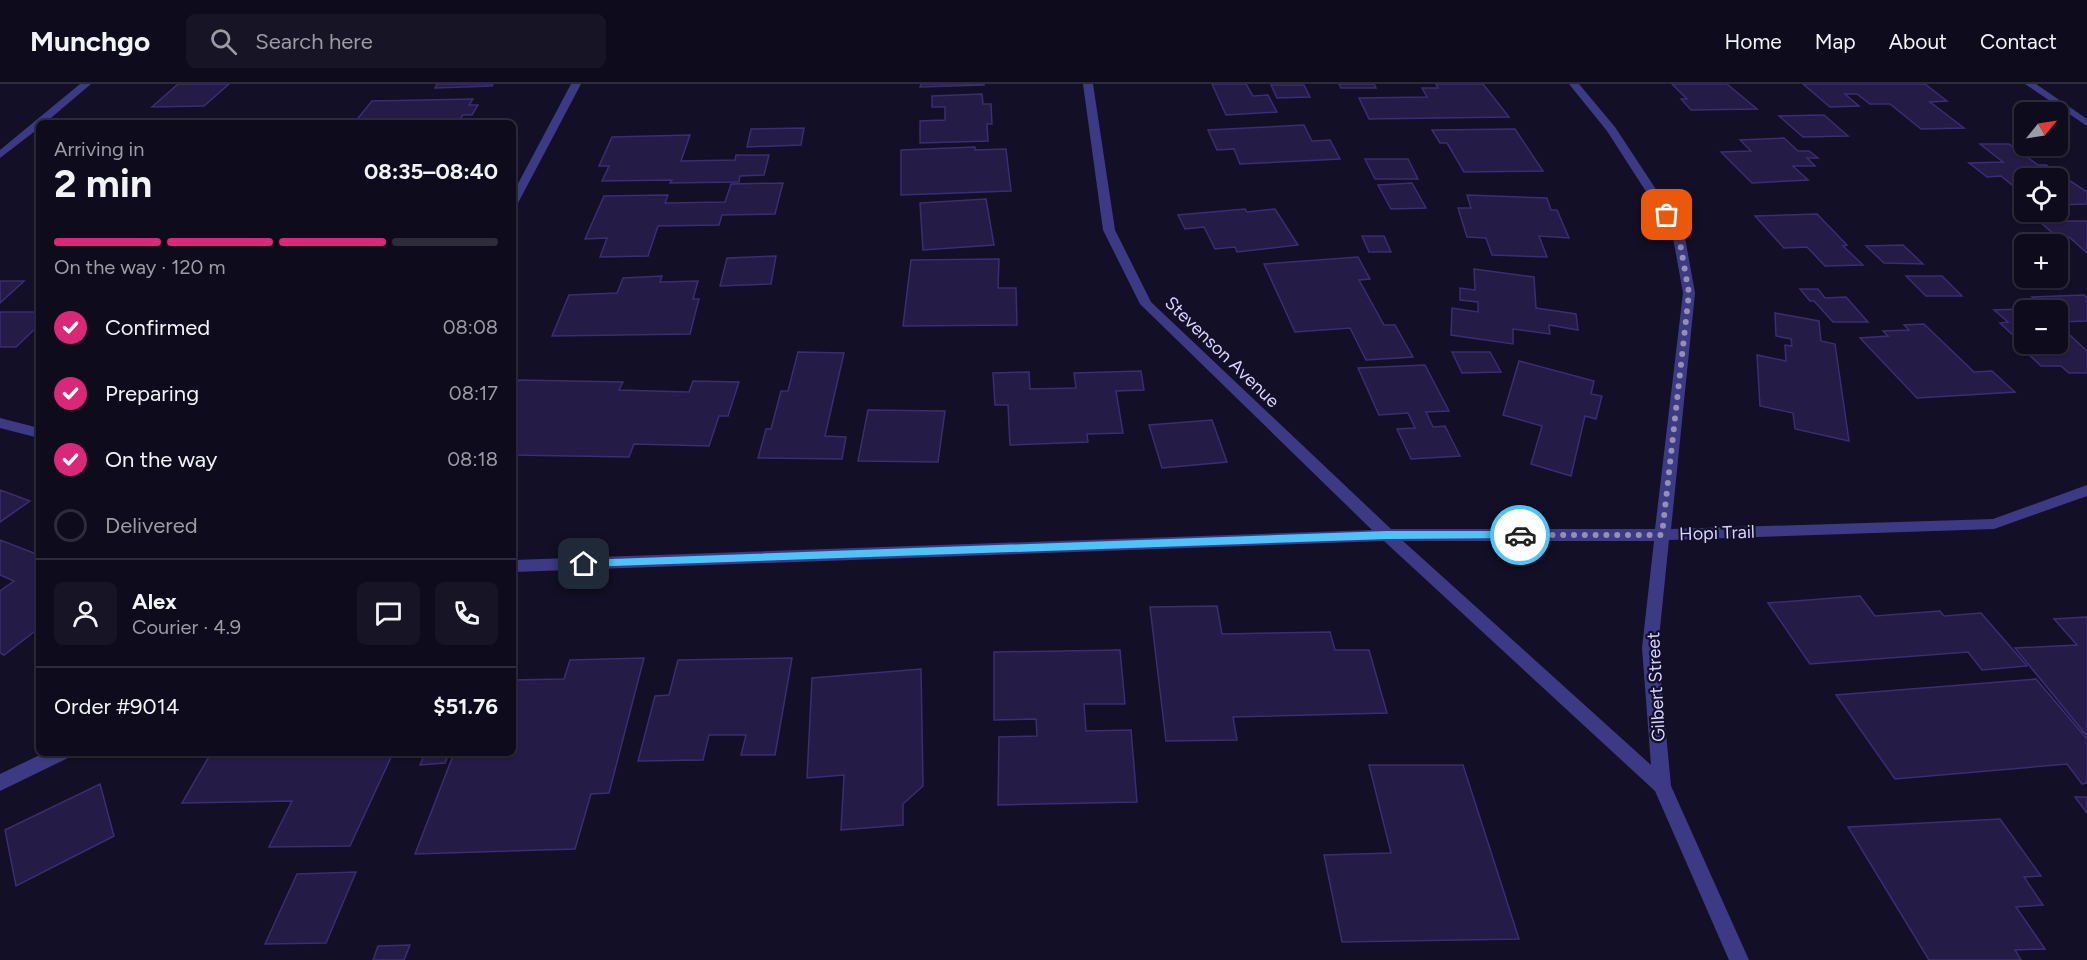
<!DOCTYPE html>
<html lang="en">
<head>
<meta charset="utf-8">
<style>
  :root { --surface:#0e0b1c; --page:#171425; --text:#f1f3f6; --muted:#9b9ba3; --line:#2e2b3b; --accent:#db2777 }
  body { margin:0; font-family:Figtree,sans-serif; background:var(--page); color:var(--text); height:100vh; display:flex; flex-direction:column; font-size:22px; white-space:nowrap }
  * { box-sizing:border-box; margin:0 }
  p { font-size:20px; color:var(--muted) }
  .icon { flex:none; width:33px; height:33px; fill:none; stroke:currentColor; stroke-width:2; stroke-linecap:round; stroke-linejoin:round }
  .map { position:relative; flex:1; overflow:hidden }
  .side { position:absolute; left:36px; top:36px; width:480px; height:636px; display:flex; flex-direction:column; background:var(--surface); border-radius:9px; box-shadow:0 2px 4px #0004,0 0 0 2px var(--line) }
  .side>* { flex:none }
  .needle { width:39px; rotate:60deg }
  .tools { position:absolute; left:2014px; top:18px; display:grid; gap:12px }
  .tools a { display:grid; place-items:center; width:54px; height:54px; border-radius:9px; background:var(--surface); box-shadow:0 2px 4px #0004,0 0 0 2px var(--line); font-size:30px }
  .pin { position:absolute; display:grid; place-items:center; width:51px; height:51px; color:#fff; margin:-26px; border-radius:12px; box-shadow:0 3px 9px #0006 }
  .courier { position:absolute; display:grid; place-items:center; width:60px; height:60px; margin:-30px; border:4px solid #4fc3f7; border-radius:50%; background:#fff; color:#222; box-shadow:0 2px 8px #0007 }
  .summary em { font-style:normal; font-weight:700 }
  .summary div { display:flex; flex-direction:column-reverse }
  .summary { display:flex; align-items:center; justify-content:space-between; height:102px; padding:0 18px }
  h1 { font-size:39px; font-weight:700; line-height:45px }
  .bar { display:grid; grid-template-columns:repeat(4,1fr); gap:9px 6px; align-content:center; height:72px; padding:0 18px }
  .bar i { height:8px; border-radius:4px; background:var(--line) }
  .bar .current { background:var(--accent) }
  .bar p { grid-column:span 4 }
  .line { display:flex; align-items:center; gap:15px; padding:0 18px; border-top:2px solid var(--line) }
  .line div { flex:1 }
  .round { display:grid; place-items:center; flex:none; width:63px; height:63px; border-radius:9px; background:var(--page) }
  ol { padding:0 18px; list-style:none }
  li { display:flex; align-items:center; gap:18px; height:66px }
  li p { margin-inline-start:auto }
  li .icon { padding:6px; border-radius:50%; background:var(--accent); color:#fff; stroke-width:4 }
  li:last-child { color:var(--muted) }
  li i { width:33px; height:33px; border:3px solid var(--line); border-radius:50% }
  header { display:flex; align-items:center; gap:36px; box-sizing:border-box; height:84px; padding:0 30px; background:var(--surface); border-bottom:2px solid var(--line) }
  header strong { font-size:28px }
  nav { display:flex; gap:33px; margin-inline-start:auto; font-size:21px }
  .search { width:420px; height:54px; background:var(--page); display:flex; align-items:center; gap:15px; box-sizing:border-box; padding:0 21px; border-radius:9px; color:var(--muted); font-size:22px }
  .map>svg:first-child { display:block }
  .building { fill:#241b47; stroke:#3b2d73; stroke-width:1.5 }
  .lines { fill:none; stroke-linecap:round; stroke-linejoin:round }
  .minor { fill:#3d3a85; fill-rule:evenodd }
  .tertiary { fill:#3d3a85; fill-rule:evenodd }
  .route { fill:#4fc3f7 }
  .done { stroke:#948fb3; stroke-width:6; stroke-dasharray:0 10.8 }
  .labels { text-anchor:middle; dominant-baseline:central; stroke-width:4.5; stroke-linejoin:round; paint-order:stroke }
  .street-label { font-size:18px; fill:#d9d4ff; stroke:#130f26 }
</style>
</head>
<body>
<header>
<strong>Munchgo</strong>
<div class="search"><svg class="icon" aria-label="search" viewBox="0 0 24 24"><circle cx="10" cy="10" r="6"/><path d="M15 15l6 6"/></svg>Search here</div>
<nav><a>Home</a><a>Map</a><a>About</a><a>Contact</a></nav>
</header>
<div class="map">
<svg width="2087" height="876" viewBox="0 0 2087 876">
  <rect width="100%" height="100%" fill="#130f26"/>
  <!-- building -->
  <path class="building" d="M178,0h51l-25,22 -52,1z
    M437,0h56l-1,2 -57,2z
    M921,0h63v1l-64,2z
    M1212,0h34l7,12 15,-1 9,17 -51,3z
    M1339,0h35l2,4h-35z
    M1436,0h47l26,33 -140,2 -10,-21 68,-1 -5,-9h16z
    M1672,0h55l30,25 -66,1 -10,-11h6z
    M1803,0h122l22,17 -17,1 34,26 -43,1 -31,-25h-20l-13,-10h-12l14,12 -29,1z
    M1271,1h33l6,12 -33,1z
    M982,10l1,10h8l1,20h-5l1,17 -68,2v-22l25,-1v-13h-13v-11z
    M473,15l-4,6h9l-6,10h-9l-6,8h-103l18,-22z
    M1824,31l24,21 -45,1 -24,-21z
    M1304,41l8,16 18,-1 10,19 -100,5 -6,-15 -17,1 -9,-20z
    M804,44l-3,17 -54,2 4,-18z
    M1515,45l28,42 -79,1 -17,-29h-7l-8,-13z
    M690,51l-9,26 54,-1 1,-5h33l-5,20 -24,1 -1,6 -69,1 2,-3 -70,1 7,-15h-10l13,-29z
    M1784,54l14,13h11l9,7h-11l8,8h-22l15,14 -56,3 -31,-31 30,-1 -11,-11z
    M1980,60h29l29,21h8l41,27v12l-29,1v-27h-33v11h-8l-16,-13 -14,1 -18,-14 34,-1z
    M975,63v3l31,-1 5,42 -110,4v-45z
    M1365,75h43l10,20h-43z
    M783,99l-8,31 -53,1 -3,10 -61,1 -10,30 -48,1 7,-19 -22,1 19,-43 64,-1 -3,8 60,-1 6,-18z
    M1412,99l14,25 -35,1 -13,-24z
    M1467,111l80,3 4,12h6l12,28 -30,-2 8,21 -55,-2 -6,-17 -19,-1 -9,-29h13z
    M986,115l8,46 -71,5 -3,-47z
    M1245,125l2,3 28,-3 23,36 -61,7 -2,-5 -20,2 -11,-22 -19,2 -7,-14z
    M1817,130l30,31 -4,1 20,19 -38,1 -18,-19 -23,1 -29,-32z
    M2039,137h48v32l-18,-16h-12z
    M1362,152h22l7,16h-22z
    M1903,161l20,19 -39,-1 -18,-17z
    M776,172l-5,28 -51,2 7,-28z
    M1358,173l12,22 -11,1 25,45h11l18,32 -47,3 -16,-32 -55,4 -31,-68z
    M999,175l-1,29h18l1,37 -114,1 8,-66z
    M1474,185l60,8 2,31 40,6 2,16 -29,-5 1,9 -37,-5v15l-62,-9 1,-27 26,4v-10l-18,-2v-12l15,2z
    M662,192l-2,6 38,-1 -5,18h6l-9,35 -138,2 17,-41 48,-2 6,-15z
    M1906,192h36l20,20h-36z
    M0,197h24l-24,22z
    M1800,205h18l7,9 21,-1 22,25h-35l-19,-21h-4z
    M2084,211l3,3v23l-27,1 -2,-2v-10h-11l-15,-13z
    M2022,225l3,3v31l-5,-5h-4l-16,-15 8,-1 -14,-12z
    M0,228h39v13l-23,22h-16z
    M1775,229l44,8 2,20 14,3 14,97 -54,-12 -2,-16 -33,-7 -3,-51 29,6 -1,-16 7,1 -1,-7 -15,-3z
    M1924,240l50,48 18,-1 23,21 -98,6 -57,-60 28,-2 -5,-5 26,-1 -5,-5z
    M2058,240l29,27v22h-18l-8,-7h-20l-18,-17 8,-1 -5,-4h32z
    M798,268l46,1 -19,83 21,1 -4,22 -84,-1 8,-29h5l10,-38h7z
    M1452,268h38l11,20 -39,1z
    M1519,277l75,20 -3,13 11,2 -6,23 -11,-3 -14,60 -40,-12 11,-38 -39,-11z
    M1425,281l24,46 -23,1 7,15 12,-1 15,30 -49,3 -14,-30 18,-1 -7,-15 -29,2 -21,-47z
    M1141,287l3,19 -28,1 7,42 -36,1 1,8 -78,3 -2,-40h-13l-2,-32 36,-1 1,17 46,-1 -2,-15z
    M519,296l104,2 -4,8 70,2 4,-11 46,1 -11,34h-9l-10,30 -75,-2 -5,13 -116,-2v-64z
    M868,326l77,1 -7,51 -80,-1z
    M1212,336l15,42 -65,6 -13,-43z
    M0,406l30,11 -30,21z
    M0,456l39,15v73l-35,27 -4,-2v-62l14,-10 -14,-6z
    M1860,512l15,20 65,-5 4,5 37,-3 46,53 -45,4 -14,-18 -158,12 -42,-61z
    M1217,522l5,28 108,-2 5,18h34l18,63 -154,4 4,23 -71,1 -16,-134z
    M2087,533v119l-72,-88 62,-3 -23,-26z
    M1120,566l5,54h-41l2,27 45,-1 6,72 -139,3 1,-68 38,-1 -1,-17 -42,1v-68z
    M644,574l-35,135 -18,1 -16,55 -160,5 39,-101h59v-73l51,-1 6,-19z
    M792,574l-17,97h-34l5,-20h-37l-6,25 -65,1 17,-65 14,-1 9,-35z
    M921,585l2,117 -20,18v21l-62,5 3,-55 -37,3 5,-100z
    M2036,595l51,60v44l-5,1 -15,-20 -172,15 -59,-84z
    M211,669l62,1 120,-1 -43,93 -81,1 23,-46 -110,2z
    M425,669h24l-4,10 -25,2z
    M1369,681h94l56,174 -177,3 -18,-87 67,-2z
    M100,700l14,52 -98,50 -11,-56z
    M2075,713h12v16z
    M2000,735l41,57 -17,1 19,28 -27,2 29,42 -30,1 6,10h-92l-81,-133z
    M356,788l-30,71 -61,1 32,-70z
    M410,861l-6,15h-31l5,-14z"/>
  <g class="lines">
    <!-- minor -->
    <path class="minor" d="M80,0h11l-46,39h-6v5l-39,30v-8z
      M571,0h10l-63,119 -5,3v-13z
      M1083,0h10l22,146 36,72 240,227h264l28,-236 -11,-61 -65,-101 -38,-47h10l36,43 69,105 11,61 -24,236 322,-10 94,-34v11l-93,33 -325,11 -11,108 13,138 78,174h-20l-74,-169 -271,-250 -871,31v-12l859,-30 -232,-226 -37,-74zM1403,457h251l-12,107 9,117z
      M0,334l39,10v10l-39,-10z
      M44,669h27l-3,5 -68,33v-17z"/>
    <!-- tertiary -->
    <path class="tertiary" d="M2025,0h11l51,35v7z"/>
  </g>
  <!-- route -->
  <path class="route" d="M1387,447h133l5,4 -5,3 -133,1 -803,28 -5,-3 5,-4z"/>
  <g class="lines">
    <!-- done -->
    <path class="done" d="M1520,451h142l27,-242 -11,-61 -11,-17"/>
  </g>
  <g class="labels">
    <!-- street labels -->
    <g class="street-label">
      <text transform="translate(1222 268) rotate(44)">Stevenson Avenue</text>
      <text transform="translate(1717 449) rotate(-2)">Hopi Trail</text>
      <text transform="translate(1656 603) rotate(-93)">Gilbert Street</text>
    </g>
  </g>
</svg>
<div class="tools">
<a><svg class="needle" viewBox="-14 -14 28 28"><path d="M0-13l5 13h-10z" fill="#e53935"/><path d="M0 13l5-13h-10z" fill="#9b9ba3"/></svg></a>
<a><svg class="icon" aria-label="locate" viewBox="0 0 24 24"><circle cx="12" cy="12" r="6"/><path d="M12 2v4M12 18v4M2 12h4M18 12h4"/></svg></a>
<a>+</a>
<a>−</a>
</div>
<div class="pin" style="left:1667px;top:131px;background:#ea580c"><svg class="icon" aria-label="bag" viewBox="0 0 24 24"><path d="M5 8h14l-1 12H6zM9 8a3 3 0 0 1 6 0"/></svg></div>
<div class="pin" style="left:584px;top:480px;background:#1f2937"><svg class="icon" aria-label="home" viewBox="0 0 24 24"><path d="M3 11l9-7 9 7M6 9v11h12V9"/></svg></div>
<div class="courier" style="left:1520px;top:451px"><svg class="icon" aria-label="car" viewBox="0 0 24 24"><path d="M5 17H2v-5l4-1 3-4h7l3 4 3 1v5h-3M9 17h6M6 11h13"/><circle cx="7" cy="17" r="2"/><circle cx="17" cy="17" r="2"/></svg></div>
<section class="side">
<div class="summary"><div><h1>2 min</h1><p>Arriving in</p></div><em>08:35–08:40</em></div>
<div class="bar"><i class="current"></i><i class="current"></i><i class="current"></i><i></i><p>On the way · 120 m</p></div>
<ol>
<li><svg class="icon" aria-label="check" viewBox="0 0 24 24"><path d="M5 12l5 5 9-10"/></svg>Confirmed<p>08:08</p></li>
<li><svg class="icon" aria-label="check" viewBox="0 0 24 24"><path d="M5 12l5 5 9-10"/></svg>Preparing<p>08:17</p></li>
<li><svg class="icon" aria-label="check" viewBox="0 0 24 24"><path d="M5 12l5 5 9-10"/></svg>On the way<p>08:18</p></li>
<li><i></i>Delivered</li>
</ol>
<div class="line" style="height:108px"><a class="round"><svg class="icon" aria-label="person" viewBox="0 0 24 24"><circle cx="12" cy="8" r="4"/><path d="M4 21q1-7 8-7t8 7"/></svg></a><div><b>Alex</b><p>Courier · 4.9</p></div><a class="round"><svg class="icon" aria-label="chat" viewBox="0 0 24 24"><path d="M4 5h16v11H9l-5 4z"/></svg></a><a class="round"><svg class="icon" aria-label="phone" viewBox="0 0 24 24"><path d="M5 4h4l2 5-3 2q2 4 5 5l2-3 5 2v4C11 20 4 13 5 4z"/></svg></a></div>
<div class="line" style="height:78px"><div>Order #9014</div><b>$51.76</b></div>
</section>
</div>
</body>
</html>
